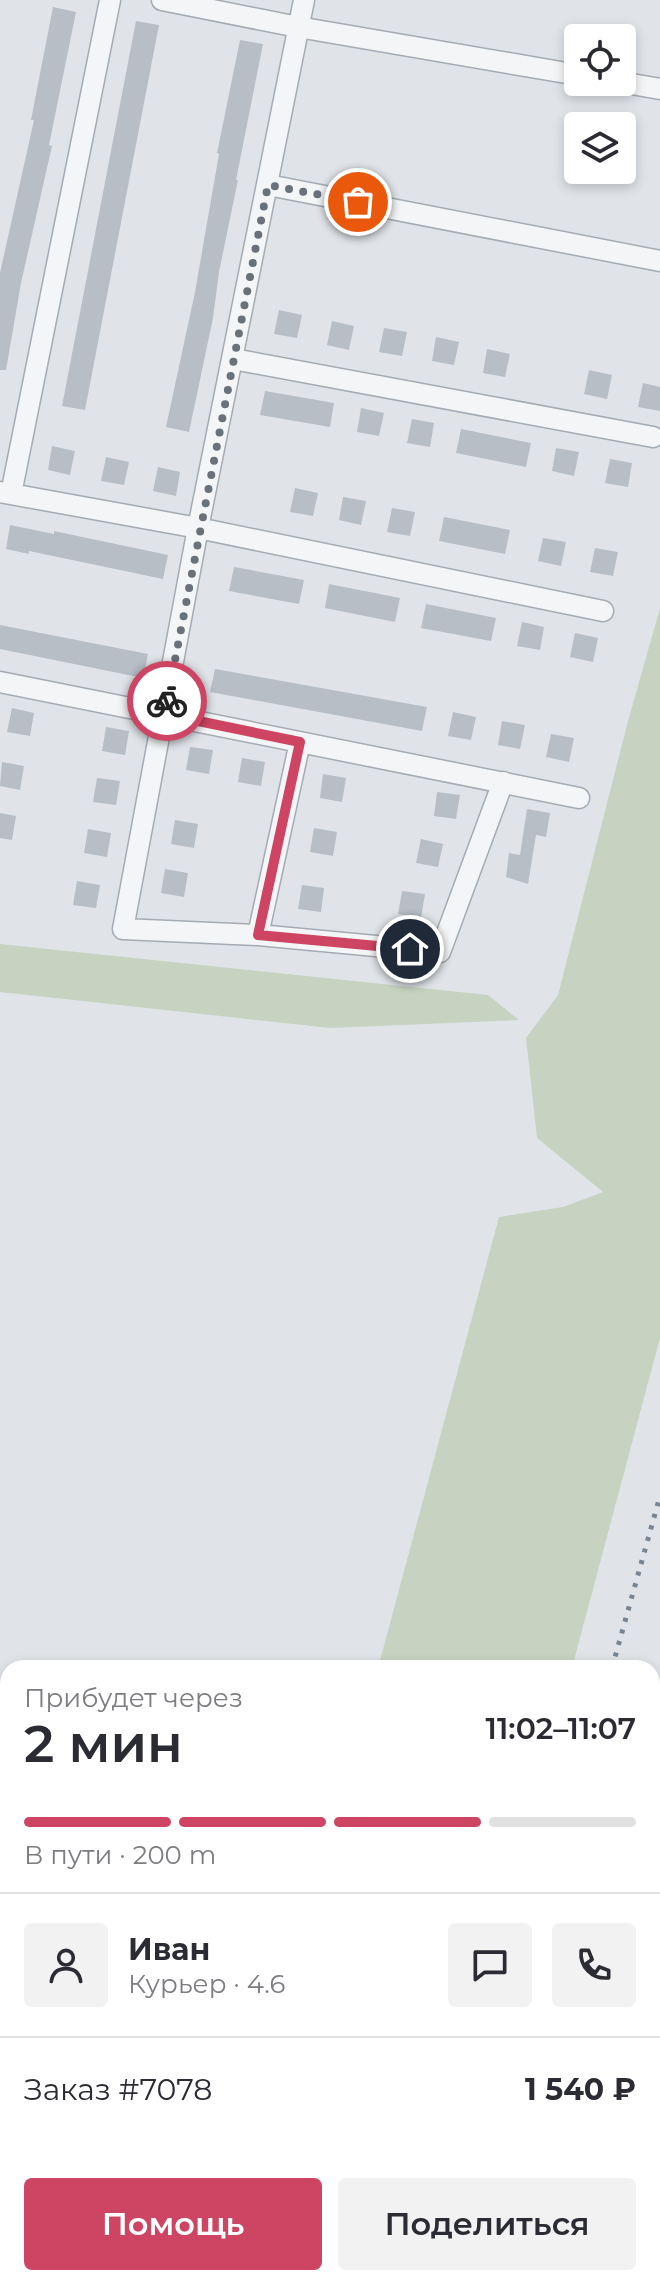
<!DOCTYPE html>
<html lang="ru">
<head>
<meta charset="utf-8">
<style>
  :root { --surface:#fff; --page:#f2f2f3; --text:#2b2b33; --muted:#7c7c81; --line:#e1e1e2; --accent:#ce4563 }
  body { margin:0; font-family:Montserrat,sans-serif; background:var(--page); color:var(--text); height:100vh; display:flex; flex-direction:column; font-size:30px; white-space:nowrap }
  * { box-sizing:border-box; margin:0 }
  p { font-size:26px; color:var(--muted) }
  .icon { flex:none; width:44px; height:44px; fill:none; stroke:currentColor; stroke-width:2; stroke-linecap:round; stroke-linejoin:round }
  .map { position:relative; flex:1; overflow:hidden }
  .panel { position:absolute; left:0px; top:1660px; width:660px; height:626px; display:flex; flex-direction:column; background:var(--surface); border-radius:24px 24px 0 0; box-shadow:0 4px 12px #0003 }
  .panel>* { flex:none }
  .fabs { position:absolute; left:564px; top:24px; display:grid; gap:16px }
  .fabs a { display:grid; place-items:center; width:72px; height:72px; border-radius:8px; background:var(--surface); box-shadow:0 4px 12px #0003; font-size:40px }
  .pin { position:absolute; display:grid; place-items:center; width:68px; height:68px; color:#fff; margin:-34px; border:4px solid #fff; border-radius:50%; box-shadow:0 2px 8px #0007 }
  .courier { position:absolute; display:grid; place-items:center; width:80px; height:80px; margin:-40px; border:6px solid #ce4563; border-radius:50%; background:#fff; color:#222; box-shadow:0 2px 10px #0007 }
  .overview em { font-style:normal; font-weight:600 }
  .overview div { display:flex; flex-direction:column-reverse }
  .overview { display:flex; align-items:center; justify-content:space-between; height:136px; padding:0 24px }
  h1 { font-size:52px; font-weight:600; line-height:60px }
  .bar { display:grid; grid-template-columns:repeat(4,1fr); gap:12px 8px; align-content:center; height:96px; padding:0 24px }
  .bar i { height:10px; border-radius:6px; background:var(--line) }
  .bar .active { background:var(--accent) }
  .bar p { grid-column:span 4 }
  .line { display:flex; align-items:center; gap:20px; padding:0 24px; border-top:2px solid var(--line) }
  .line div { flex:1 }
  .round { display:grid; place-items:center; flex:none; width:84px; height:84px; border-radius:8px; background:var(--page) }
  .button { display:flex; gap:16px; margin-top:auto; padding:16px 24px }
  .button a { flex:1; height:92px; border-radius:8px; background:var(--accent); color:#fff; font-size:32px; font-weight:600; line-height:92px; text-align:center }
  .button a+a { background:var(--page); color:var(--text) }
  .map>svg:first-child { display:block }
  .green { fill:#c7d3c1 }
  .building { fill:#b7bec6 }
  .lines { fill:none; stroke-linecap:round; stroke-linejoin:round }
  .minor-casing { stroke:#a5abb3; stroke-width:23 }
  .minor { stroke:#f3f5f7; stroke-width:20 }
  .rail { stroke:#798593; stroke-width:5; stroke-dasharray:4 8; stroke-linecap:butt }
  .done { stroke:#69717b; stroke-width:8; stroke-dasharray:0 14.4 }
  .route { stroke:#ce4563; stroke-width:10 }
</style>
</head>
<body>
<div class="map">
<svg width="660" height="2285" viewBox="0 0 660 2285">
  <rect width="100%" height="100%" fill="#e0e4e9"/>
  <!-- green -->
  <path class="green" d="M660,608v730l-88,330h-194l121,-451 64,-10 40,-15 -66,-54 -11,-100 32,-43 70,-274z
    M0,944l488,51 31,25 -189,8 -330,-36z
    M660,1780v505h-143l1,-7h134v-496z
    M0,1867h8v411h101l-2,7h-107z
    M219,2278h181l-2,7h-181z"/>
  <!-- building -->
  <path class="building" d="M53,7l23,5 -27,133 3,1 -31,137 -15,87h-6v-97l34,-153h-3z
    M136,21l23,4 -74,385 -23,-4z
    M240,40l23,4 -27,136h2l-19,92 -6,46 -24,114 -23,-5 29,-135 24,-138 -2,-1z
    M279,310l23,5 -5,23 -23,-4z
    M332,321l22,5 -5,24 -22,-5z
    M384,328l23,4 -5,24 -23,-4z
    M436,337l23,5 -5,23 -22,-4z
    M487,349l23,5 -5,23 -22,-4z
    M589,370l23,5 -5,24 -23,-5z
    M643,383l17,4v24l-22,-4z
    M265,391l69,12 -4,24 -70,-12z
    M361,408l23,5 -5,23 -22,-4z
    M412,419l22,4 -4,24 -23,-4z
    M461,429l70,14 -5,24 -70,-14z
    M52,446l23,5 -5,24 -22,-5z
    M556,448l23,4 -5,24 -22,-5z
    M106,457l23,5 -5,23 -23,-4z
    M610,459l22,4 -4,24 -23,-4z
    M158,467l22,5 -4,24 -23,-5z
    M295,488l23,5 -5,23 -23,-4z
    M343,497l23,4 -5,24 -22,-5z
    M392,508l23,4 -5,24 -23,-4z
    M444,517l66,13 -5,24 -66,-13z
    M10,525l44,9v-3l114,24 -5,24 -134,-28v3l-23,-5z
    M543,538l23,4 -5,24 -23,-5z
    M595,548l23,4 -5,24 -23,-4z
    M234,567l70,13 -5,24 -70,-13z
    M329,584l71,14 -5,24 -70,-14z
    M426,604l70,14 -5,23 -70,-13z
    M522,622l22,5 -4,23 -23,-4z
    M0,625l148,29 -5,24 -143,-29z
    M575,633l23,5 -5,24 -23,-5z
    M215,669l212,38 -5,24 -212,-39z
    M12,708l22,5 -4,23 -23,-4z
    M453,712l23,5 -5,23 -23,-4z
    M502,721l23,4 -5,24 -22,-4z
    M106,727l23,4 -4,24 -23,-4z
    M551,734l23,4 -5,24 -23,-5z
    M190,747l23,3 -4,24 -23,-4z
    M242,758l23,4 -4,24 -23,-4z
    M2,762l22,4 -4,24 -20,-4z
    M323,774l23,4 -4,24 -22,-4z
    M97,778l23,3 -4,24 -23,-3z
    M437,792l23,3 -4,24 -22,-3z
    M527,809l23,4 -4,24 -10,-2 -8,49 -22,-7 3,-24 11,2z
    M0,813l16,3 -4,24 -12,-2z
    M175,820l23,4 -4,24 -23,-4z
    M314,828l23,4 -4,24 -23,-4z
    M88,829l23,4 -4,24 -23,-4z
    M421,839l22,5 -5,23 -22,-4z
    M165,869l23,4 -4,24 -23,-4z
    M77,881l23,4 -4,23 -23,-3z
    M302,885l22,3 -3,24 -23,-3z
    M402,891l23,3 -4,24 -23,-4z"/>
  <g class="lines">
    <defs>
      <path id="minor" d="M162,0l136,27 280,48
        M304,0l-106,528 -75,401 135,6 182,17 63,-170
        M620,82l40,7
        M268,185l392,76
        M233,359l420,78
        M0,492l198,36 405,83
        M11,494l99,-494
        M0,682l579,116
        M258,935l42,-193"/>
    </defs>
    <!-- minor casing -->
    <use href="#minor" class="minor-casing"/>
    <!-- minor -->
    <use href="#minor" class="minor"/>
    <!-- rail -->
    <path class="rail" d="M612,1668l48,-172
      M441,2285l2,-7"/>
  </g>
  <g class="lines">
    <!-- done -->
    <path class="done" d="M167,701l101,-516 90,17"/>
    <!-- route -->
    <path class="route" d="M167,701l-3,13 136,28 -42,193 152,14"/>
  </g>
</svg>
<div class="fabs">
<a><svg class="icon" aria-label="locate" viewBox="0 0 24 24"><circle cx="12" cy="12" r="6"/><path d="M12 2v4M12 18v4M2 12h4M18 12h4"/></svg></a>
<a><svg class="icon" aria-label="layers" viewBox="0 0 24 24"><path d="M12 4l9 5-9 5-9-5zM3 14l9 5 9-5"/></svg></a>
</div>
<div class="pin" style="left:358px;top:202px;background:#ea580c"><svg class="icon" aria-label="bag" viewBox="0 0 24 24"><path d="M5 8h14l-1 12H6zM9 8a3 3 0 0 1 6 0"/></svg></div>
<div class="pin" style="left:410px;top:949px;background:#1f2937"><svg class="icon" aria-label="home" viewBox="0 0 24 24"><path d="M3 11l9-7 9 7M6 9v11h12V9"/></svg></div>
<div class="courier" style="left:167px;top:701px"><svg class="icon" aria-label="bike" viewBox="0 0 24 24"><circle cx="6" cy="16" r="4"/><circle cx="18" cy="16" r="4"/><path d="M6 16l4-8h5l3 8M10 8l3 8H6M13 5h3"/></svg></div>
<section class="panel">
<div class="overview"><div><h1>2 мин</h1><p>Прибудет через</p></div><em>11:02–11:07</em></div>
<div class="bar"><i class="active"></i><i class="active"></i><i class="active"></i><i></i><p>В пути · 200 m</p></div>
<div class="line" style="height:144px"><a class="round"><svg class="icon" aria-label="person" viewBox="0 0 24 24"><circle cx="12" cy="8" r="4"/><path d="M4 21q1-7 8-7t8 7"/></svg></a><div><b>Иван</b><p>Курьер · 4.6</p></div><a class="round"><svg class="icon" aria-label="chat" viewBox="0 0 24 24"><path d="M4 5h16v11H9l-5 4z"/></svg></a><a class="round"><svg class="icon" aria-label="phone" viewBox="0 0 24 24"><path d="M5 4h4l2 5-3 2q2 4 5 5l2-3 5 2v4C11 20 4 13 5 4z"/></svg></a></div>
<div class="line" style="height:104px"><div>Заказ #7078</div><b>1 540 ₽</b></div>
<div class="button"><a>Помощь</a><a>Поделиться</a></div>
</section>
</div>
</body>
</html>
